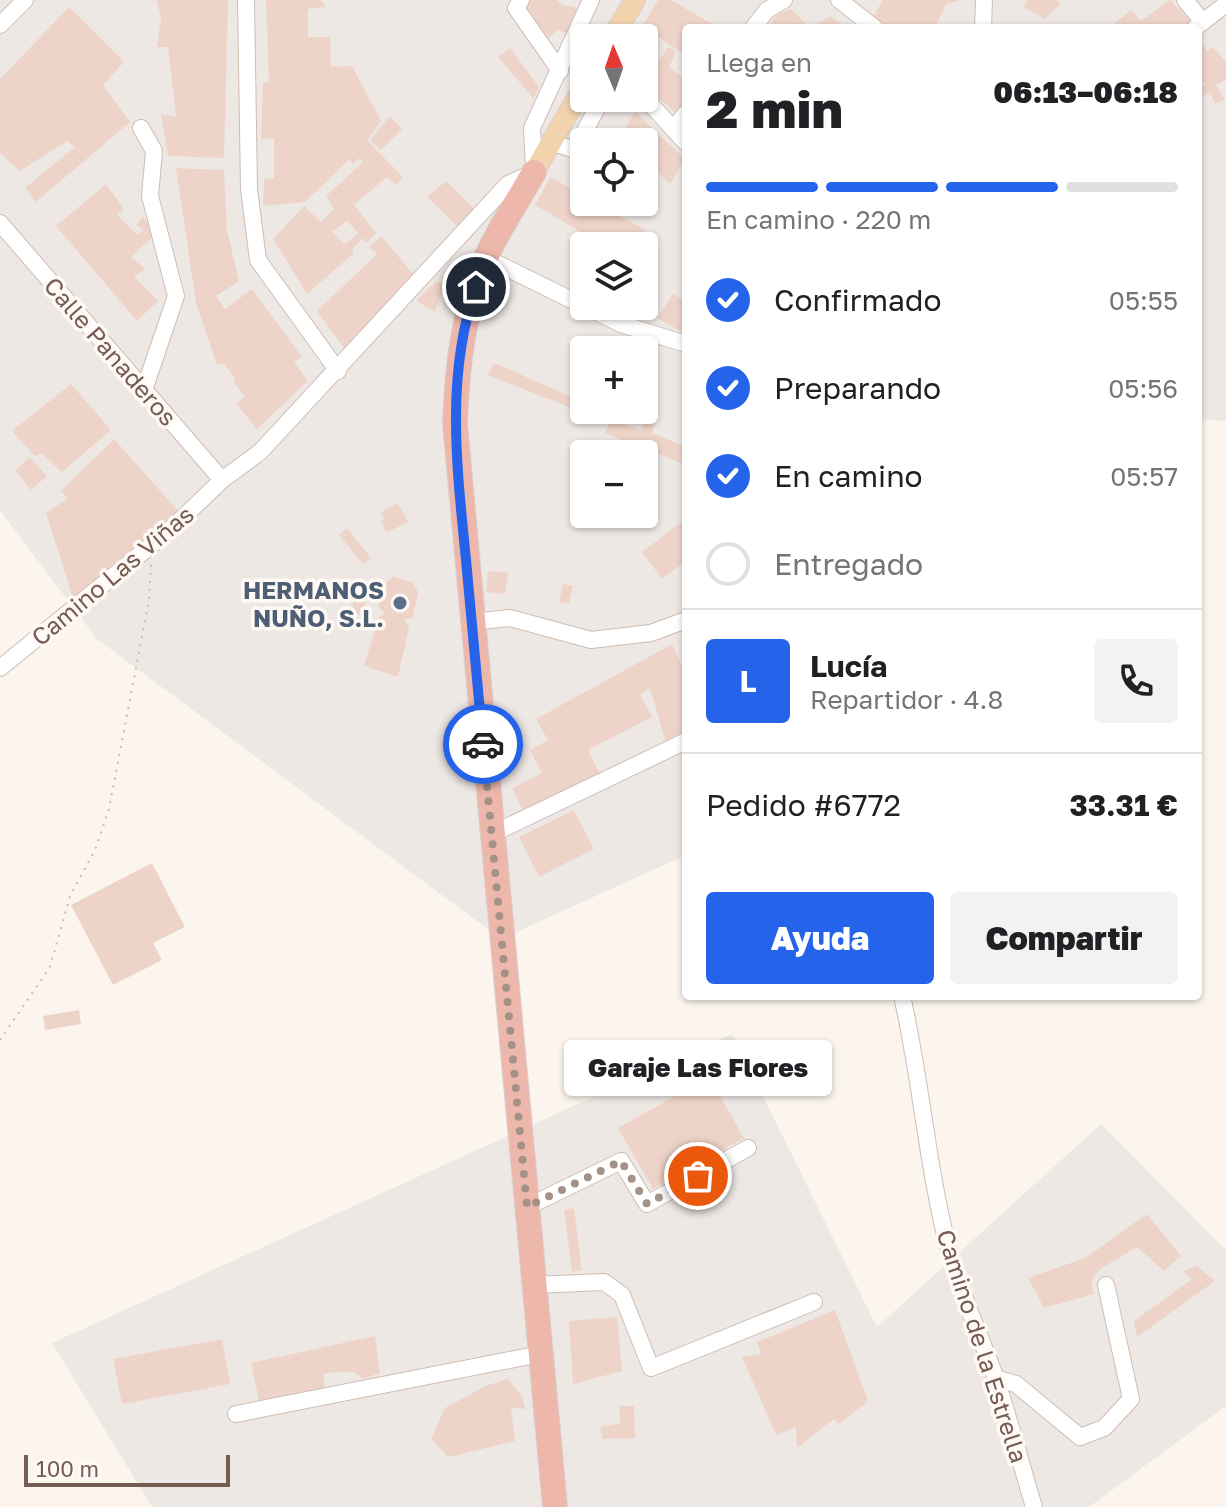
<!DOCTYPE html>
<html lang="es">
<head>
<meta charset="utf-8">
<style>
  :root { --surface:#fff; --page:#f2f2f2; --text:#202124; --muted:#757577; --line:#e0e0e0; --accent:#2563eb }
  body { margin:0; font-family:"Golos Text",sans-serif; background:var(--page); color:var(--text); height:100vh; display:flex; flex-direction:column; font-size:30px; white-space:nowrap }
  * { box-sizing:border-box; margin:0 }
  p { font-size:26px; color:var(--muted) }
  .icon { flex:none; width:44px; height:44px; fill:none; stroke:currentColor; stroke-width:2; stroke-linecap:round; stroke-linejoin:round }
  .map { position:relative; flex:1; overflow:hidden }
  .sheet { position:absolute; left:682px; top:24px; width:520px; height:976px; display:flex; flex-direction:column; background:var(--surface); border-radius:8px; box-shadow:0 2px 6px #0004 }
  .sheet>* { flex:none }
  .needle { width:52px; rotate:358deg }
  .tools { position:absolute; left:570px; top:24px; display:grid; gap:16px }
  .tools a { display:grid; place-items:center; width:88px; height:88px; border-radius:8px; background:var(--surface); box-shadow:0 2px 6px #0004; font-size:40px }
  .scale { position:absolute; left:24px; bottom:20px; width:206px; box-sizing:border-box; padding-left:8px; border:4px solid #755b52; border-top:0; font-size:22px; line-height:28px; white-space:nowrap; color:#755b52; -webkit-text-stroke:6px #fef9f4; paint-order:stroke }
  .pin { position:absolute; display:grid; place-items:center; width:68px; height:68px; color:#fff; margin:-34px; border:4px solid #fff; border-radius:50%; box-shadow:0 2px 8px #0007 }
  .courier { position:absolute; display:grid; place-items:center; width:80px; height:80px; margin:-40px; border:6px solid #2563eb; border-radius:50%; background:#fff; color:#222; box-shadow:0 2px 10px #0007 }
  .bubble { position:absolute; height:56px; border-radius:8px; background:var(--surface); box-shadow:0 2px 6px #0004; font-size:26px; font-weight:800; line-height:56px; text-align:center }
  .summary em { font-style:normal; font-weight:800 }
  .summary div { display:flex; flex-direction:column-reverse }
  .summary { display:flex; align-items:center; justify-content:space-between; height:136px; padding:0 24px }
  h1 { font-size:52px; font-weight:800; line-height:60px }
  .bar { display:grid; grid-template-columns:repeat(4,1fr); gap:12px 8px; align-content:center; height:96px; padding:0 24px }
  .bar i { height:10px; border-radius:6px; background:var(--line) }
  .bar .selected { background:var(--accent) }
  .bar p { grid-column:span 4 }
  .line { display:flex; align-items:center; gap:20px; padding:0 24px; border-top:2px solid var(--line) }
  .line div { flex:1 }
  .round { display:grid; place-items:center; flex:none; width:84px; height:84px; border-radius:8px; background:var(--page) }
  ol { padding:0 24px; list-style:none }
  li { display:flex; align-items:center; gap:24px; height:88px }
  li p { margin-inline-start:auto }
  li .icon { padding:8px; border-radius:50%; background:var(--accent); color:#fff; stroke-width:4 }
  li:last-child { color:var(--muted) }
  li i { width:44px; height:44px; border:4px solid var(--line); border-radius:50% }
  .primary-button { display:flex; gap:16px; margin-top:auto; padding:16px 24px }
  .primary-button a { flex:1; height:92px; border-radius:8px; background:var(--accent); color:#fff; font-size:32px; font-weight:800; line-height:92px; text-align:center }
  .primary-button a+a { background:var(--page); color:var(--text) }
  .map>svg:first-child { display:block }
  .industrial { fill:#eee8e5; fill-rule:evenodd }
  .building { fill:#eed4c8; fill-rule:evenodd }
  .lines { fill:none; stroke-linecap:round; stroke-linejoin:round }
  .minor-casing { stroke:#cdbdb4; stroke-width:18 }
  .major-casing { stroke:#d8d1cf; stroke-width:22 }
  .highway-casing { stroke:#d8d1cf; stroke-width:26 }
  .path { stroke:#d3b7aa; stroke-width:2; stroke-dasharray:2 6; stroke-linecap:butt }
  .minor { stroke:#fff; stroke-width:16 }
  .major { stroke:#f2d3ae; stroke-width:20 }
  .highway { stroke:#eeb7ac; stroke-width:24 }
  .done { stroke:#a49188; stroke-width:8; stroke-dasharray:0 14.4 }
  .route { stroke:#2563eb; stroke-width:10 }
  .service-dot { fill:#5c6f8a; stroke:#fef9f4; stroke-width:3 }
  .labels { text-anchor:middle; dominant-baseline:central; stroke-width:7; stroke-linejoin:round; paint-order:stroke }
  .street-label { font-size:24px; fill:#755b52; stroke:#fef9f4 }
  .service-label { font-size:24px; font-weight:bold; fill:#4e5e75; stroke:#fef9f4; text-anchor:end }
</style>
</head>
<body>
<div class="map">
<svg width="1226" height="1507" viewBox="0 0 1226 1507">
  <rect width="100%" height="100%" fill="#fbf5ed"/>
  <!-- industrial -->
  <path class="industrial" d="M0,0h1226v421l-28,-2v-391h-512v827l-185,84 -404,-300 -97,-129zM584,38h60v60h-60zM584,142h60v60h-60zM584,246h60v60h-60zM584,350h60v60h-60zM584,454h60v60h-60z
    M732,1034l145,293 224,-203 125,126v156l-137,101h-937l-100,-164z"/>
  <!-- building -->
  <path class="building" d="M157,0h71l-4,158 -56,-2 -7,-42 15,3 -8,-70h-11l4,-29z
    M266,0h55l5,7 -18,2v28h22l1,30 21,-1 29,55 -14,19 36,37 -7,8 -9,-8 -33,28 22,28 -10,10 -3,-5 -11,12 2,3 -47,41 -34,-55 31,-33 17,16 13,-13 -8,-13 37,-34 -3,-4 -7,6 -4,-4 -44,42 -42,4 1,-27 10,-1v-40l-13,1 2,-56 6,-1zM347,221l11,12 -13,11 -13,-12z
    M528,0h29l5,5 13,2 5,7 -13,19 -10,-3 -8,8 -26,-27z
    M658,0h13l48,28h-33v28l-44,-30z
    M883,0h74l1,1 -12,3 -11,24h-53l-11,-8z
    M1027,0h29l5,3 -16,16 -21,-12z
    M1170,0l23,24 -5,4h-79l22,-18 10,11z
    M69,7l55,55 -21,23 27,37 -94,80 -11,-14 50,-41 -8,-6 -47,30 -20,-18v-74z
    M791,9l19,19h-43l10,-13z
    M830,16l18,12h-36z
    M1198,37l9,14 6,-4 13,15v18l-10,5 9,15 -10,4 -5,-12 -9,7 -3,-4v-7l7,-4 -7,-9z
    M668,47l8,5 -7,15 17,13v22l-9,12 -33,-29z
    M510,48l29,39 -5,12 -36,-42z
    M635,112l50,47 -15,25 -26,-25v-17h-18l-6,-6z
    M390,116l12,13 -21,21 -11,-10z
    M176,168l48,2 3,60 12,51 -23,15 9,13 27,-20 50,68 -8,5 14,19 -51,48 -21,-25 9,-8 -11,-13 1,-4 -11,-16 -7,2 -21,-62z
    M550,177l34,19v6h11l50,28 -9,16h-44l3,-6 -60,-35z
    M446,181l28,28 -17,17 -30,-29z
    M106,184l18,25 -7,6 20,20 7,-5 -8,-5 7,-8 6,6 5,-2 3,12 -26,24 14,12 -11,8 24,24 -21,20 -81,-95z
    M381,236l34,40 -69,75 -29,-40 60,-57 -8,-7z
    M436,281l9,3 -10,28 -19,-11z
    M673,294l13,8v32l-29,-16z
    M494,363l90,39v8h11l-3,6 -104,-41z
    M71,384l40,46 -49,42 -20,-18 -7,2 -23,-25z
    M648,415l8,3 -4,15 34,14v18l-81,-32 6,-15 30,13z
    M114,439l65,73 -93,82 -13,4 -27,-85 22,-15 -7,-7z
    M30,457l17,19 -16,14 -16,-20z
    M398,503l10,19 -22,11 -5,-13 4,-1 -5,-6z
    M686,519v42l-24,18 -20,-27z
    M347,528l24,30 -8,6 -24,-29z
    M488,571l20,2 -3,21 -19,-2z
    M393,577l19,5 6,10 -5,25 -8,3 4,7 -11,50 -34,-11 15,-49 5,-3 -6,-9 8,-23z
    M563,584l10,2 -4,18 -10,-2z
    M354,593l12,1 -3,21 -11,-1z
    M672,644l11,25 3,-2v66l-20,10 -16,-55 -10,6 12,23 -64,33 13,26 -76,38 -13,-26 30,-15 -12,-23 18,-10 -12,-21z
    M574,810l20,39 -55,28 -20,-40z
    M152,863l33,64 -32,16 9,17 -49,25 -42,-80z
    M79,1010l2,14 -36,6 -2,-14z
    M723,1069l5,9 -14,7 30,53 -91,51 -35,-61z
    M574,1208l8,62 -10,2 -8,-62z
    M1147,1214l34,42 -17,15 -27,-24 -38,23 -8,12 3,12 -50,14 -16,-30 57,-20z
    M1197,1266l18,15 -78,56 -3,-16 58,-42 -9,-8z
    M835,1310l33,91 -29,23 -5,-5 -37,29 -1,-21 -20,8 -34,-78 19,-3 -4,-12z
    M617,1317l5,54 -49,13 -4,-63z
    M375,1336l5,37 -17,6 -9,-7 -30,1v20l-65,8 -8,-38z
    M222,1339l8,45 -108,20 -9,-45z
    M508,1379l14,17 3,13 -14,-1 4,33 -67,16 -17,-18 14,-31 40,-22z
    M619,1406h15l1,32 -32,1 -3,-12 20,-4z"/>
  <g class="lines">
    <defs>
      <path id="minor" d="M246,0l3,189 9,71 80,111
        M521,0l-5,8 44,63
        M839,0l36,28
        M1185,0l18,22
        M0,25l25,-25
        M753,28l14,-18 17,-10
        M983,28l1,-28
        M1195,28l31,-24
        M644,97l42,46
        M141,128l13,23 -4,45 26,100 -32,94
        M674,128l12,-15
        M551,142l24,8 27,-52
        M0,223l222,257
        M486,258l98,48
        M584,306l37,18 65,20
        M472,622l38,-4 81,22 60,-7 35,-13
        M0,668l170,-138 52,-50 38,-28 248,-268 26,-12 -2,-44 59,-128
        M492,834l194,-93
        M902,996c19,83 25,169 46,251 12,46 32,87 48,132 14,42 25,85 38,128
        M527,1207l94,-46 26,43 101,-56
        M534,1285l70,-3 18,13 29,73 163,-66
        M995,1378l21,6 64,53 24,-9 27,-29 -25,-114
        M236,1414l304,-60"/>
      <path id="major" d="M612,38l23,-38
        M534,172l50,-86"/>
      <path id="highway" d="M534,172c-16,29 -36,57 -49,88 -22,53 -28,107 -30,164l100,1083"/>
    </defs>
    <!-- minor casing -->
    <use href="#minor" class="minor-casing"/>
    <!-- major casing -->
    <use href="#major" class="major-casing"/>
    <!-- highway casing -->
    <use href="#highway" class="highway-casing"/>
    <!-- path -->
    <path class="path" d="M0,1040l50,-73 20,-71 25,-46 14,-41 40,-209 2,-36"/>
    <!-- minor -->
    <use href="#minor" class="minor"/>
    <!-- major -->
    <use href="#major" class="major"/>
    <!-- highway -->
    <use href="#highway" class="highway"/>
  </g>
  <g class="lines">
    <!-- done -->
    <path class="done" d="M483,744l44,463 94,-46 26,43 51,-28"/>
    <!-- route -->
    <path class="route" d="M476,287c-31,89 -19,181 -10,273 6,61 11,123 17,184"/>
  </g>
  <!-- markers -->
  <circle class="service-dot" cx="400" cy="603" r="8"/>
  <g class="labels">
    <!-- street labels -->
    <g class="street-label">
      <text transform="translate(111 351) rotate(49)">Calle Panaderos</text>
      <text transform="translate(112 575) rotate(-40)">Camino Las Viñas</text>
      <text transform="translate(983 1346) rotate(72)">Camino de la Estrella</text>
    </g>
    <!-- service labels -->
    <g class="service-label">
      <text x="384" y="589">HERMANOS<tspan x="384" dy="28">NUÑO, S.L.</tspan></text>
    </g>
  </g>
</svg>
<div class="tools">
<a><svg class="needle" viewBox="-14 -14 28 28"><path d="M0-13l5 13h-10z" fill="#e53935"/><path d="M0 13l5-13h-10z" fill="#757577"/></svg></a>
<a><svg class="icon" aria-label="locate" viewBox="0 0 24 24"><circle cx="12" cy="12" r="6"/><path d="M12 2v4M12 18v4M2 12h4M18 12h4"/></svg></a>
<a><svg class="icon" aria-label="layers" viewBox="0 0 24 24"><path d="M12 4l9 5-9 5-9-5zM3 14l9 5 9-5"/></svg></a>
<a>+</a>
<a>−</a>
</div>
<div class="scale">100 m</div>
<div class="pin" style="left:698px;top:1176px;background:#ea580c"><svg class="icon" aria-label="bag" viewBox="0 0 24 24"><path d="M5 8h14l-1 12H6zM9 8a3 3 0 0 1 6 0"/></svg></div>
<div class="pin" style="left:476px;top:287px;background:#1f2937"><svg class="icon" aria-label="home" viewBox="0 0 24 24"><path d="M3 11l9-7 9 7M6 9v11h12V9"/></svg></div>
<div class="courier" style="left:483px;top:744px"><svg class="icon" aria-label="car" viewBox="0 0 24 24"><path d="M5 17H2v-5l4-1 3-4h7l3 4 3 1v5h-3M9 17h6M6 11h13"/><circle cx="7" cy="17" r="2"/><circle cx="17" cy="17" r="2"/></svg></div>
<div class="bubble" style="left:564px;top:1040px;width:268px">Garaje Las Flores</div>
<section class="sheet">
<div class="summary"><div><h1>2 min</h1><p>Llega en</p></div><em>06:13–06:18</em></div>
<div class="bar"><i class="selected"></i><i class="selected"></i><i class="selected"></i><i></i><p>En camino · 220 m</p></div>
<ol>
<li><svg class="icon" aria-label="check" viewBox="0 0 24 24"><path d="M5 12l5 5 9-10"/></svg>Confirmado<p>05:55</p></li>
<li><svg class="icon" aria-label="check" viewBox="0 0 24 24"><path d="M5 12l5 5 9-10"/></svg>Preparando<p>05:56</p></li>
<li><svg class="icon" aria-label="check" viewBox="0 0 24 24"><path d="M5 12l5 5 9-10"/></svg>En camino<p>05:57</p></li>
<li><i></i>Entregado</li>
</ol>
<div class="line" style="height:144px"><b class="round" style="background:var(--accent);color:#fff">L</b><div><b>Lucía</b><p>Repartidor · 4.8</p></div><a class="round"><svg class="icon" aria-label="phone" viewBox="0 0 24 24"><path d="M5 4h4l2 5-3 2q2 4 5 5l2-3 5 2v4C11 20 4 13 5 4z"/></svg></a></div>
<div class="line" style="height:104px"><div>Pedido #6772</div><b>33.31 €</b></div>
<div class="primary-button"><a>Ayuda</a><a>Compartir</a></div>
</section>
</div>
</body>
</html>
